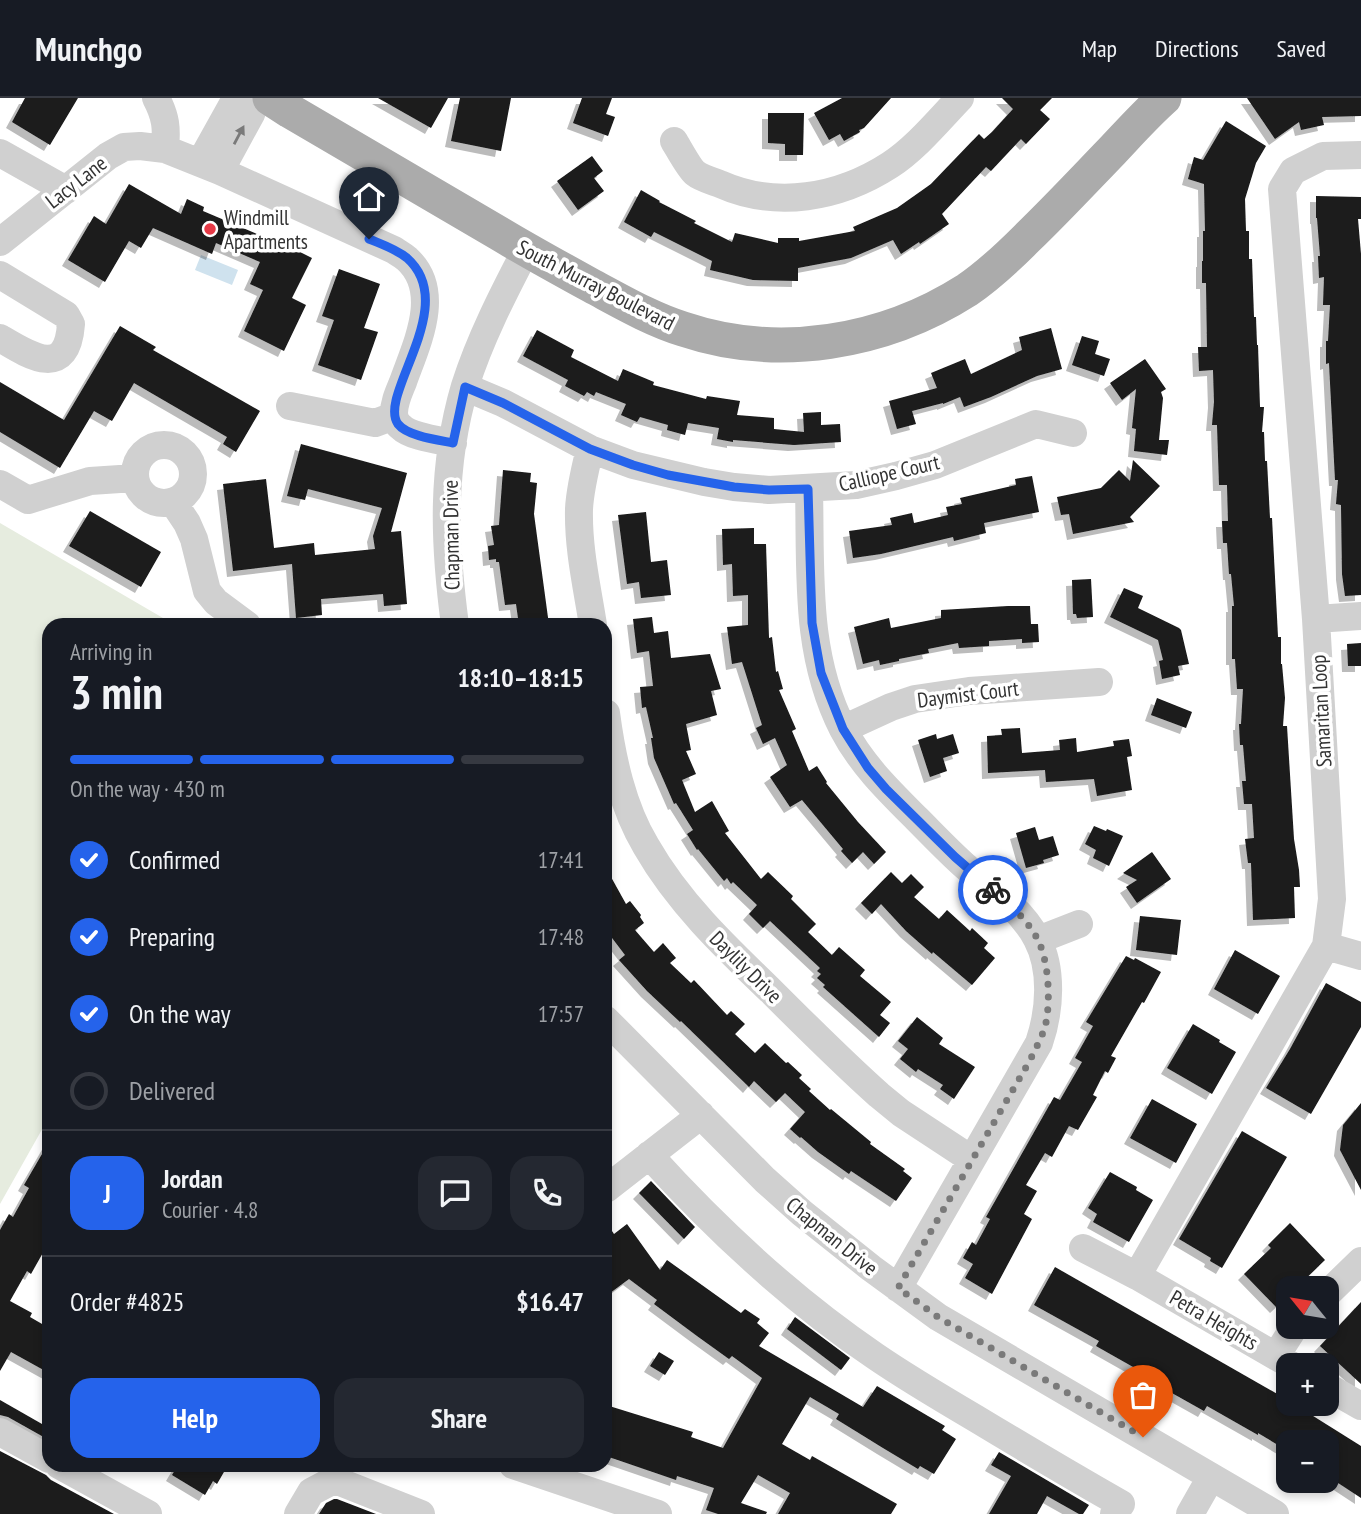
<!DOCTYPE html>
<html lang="en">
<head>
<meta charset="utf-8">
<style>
  :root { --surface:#171b24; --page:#242831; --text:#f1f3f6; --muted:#9ea1a6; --line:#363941; --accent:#2563eb }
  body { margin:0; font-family:"PT Sans Narrow",sans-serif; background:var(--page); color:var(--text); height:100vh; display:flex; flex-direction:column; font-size:26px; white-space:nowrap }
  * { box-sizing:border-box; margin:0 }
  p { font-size:23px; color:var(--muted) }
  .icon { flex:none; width:38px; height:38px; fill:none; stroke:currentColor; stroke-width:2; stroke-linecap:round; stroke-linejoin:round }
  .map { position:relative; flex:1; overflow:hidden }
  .panel { position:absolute; left:42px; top:520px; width:570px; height:854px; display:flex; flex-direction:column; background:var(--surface); border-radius:21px; box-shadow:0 4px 10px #0003 }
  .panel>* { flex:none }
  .needle { width:46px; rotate:300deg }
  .tools { position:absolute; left:1276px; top:1178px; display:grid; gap:14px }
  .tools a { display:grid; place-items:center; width:63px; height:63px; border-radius:14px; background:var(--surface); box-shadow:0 4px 10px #0003; font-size:35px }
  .pin { position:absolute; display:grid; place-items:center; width:60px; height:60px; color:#fff; margin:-72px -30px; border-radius:50% 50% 50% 0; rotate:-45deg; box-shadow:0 0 7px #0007 }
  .pin .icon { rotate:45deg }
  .courier { position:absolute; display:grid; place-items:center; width:70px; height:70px; margin:-35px; border:5px solid #2563eb; border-radius:50%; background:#fff; color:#222; box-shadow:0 2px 9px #0007 }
  .overview em { font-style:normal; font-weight:800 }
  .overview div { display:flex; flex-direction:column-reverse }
  .overview { display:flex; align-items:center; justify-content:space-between; height:119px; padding:0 28px }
  h1 { font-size:46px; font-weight:800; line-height:52px }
  .bar { display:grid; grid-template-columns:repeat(4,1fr); gap:10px 7px; align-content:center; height:84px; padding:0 28px }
  .bar i { height:9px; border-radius:5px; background:var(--line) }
  .bar .current { background:var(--accent) }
  .bar p { grid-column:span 4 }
  .line { display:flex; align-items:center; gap:18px; padding:0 28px; border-top:2px solid var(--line) }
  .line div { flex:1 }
  .round { display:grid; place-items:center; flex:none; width:74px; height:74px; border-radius:21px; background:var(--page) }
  ol { padding:0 28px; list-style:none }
  li { display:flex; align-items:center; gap:21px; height:77px }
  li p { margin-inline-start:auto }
  li .icon { padding:7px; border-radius:50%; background:var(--accent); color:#fff; stroke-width:4 }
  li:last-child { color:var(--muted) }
  li i { width:38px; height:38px; border:4px solid var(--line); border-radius:50% }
  .action { display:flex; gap:14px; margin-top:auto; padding:14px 28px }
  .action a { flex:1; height:80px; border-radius:21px; background:var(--accent); color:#fff; font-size:28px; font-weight:800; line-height:80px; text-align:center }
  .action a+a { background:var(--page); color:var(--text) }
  header { display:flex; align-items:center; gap:42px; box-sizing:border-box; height:98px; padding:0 35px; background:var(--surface); border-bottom:2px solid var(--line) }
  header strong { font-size:33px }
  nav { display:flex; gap:38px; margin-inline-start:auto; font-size:24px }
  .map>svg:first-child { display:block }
  .green { fill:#e6ecdf }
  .water { fill:#cfe2ee }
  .building { fill:#1a1a1a; filter:url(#shadow) }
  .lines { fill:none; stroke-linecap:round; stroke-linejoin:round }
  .minor { stroke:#d0d0d0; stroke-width:28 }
  .major { stroke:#ababab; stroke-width:35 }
  .oneway { fill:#7a7a7a }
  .done { stroke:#7a7a7a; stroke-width:7; stroke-dasharray:0 12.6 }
  .route { stroke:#2563eb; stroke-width:9 }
  .poi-dot { fill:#e63946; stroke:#fff; stroke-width:2.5 }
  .labels { text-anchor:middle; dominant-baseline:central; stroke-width:7; stroke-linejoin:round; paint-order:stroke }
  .street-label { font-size:21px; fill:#333; stroke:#fff }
  .poi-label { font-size:21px; fill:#333; stroke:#fff; text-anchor:start }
</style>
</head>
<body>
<header>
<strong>Munchgo</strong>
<nav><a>Map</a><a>Directions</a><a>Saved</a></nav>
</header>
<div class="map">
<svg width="1361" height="1416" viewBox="0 0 1361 1416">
  <defs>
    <filter id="shadow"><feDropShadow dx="-6" dy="6" stdDeviation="0" flood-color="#0004"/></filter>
  </defs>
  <rect width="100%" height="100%" fill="#fff"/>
  <!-- green -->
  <path class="green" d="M0,425l175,102h-126v492l-49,87z"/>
  <!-- water -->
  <path class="water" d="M201,157l37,15 -6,15 -37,-15z"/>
  <!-- building -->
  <path class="building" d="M25,0h53l-28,47 -38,-23z
    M378,0h70l-17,30z
    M460,0h51l-10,53 -50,-10z
    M582,0h30l-6,16 9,3 -7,19 -35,-13z
    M842,0h49l-27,30 -5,2 1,2 -16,9 -4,-7 -11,6 -15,-27z
    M1002,0h50l-12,12 10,9 -24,25 -5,-5 -30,32 -5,-4 -44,47 7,10 -29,20 -1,-2 -18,12 -8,-14 -42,18 -53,10v13l-45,-1 -43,-10 2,-9 -58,-29 -3,5 -27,-15 17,-32 19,11 -1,1 37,19 -2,2 38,19 3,-9 43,10v-5h21v3l56,-10 -2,-4 44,-19 34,-24 48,-50 5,5 8,-7 21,-23z
    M1247,0h114v18l-39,1 2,8 -23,5 -2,-8 -24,17z
    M768,15h36l-1,42h-18v-11l-17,-1z
    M1226,23l40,25 -10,17 -11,36 1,32h3v28h3l2,58h2l1,28h1l2,62h4l-2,25h2l1,29h2l3,57h2l6,119h3v27h1l3,34 -2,28h4l7,113 5,31 1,17h-6l1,31 -42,2 -2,-57h-3l-3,-24 9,-1 -2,-34h-8l-2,-23h4l-3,-36h-3l-1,-21h2l2,-35h-6l-2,-30h-3v-53h2l-3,-32h-2l-2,-31h-4l-1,-22h6l-1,-36h-8l-2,-60h-5l2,-23 -1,-32 -14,1 -1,-24h9l-1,-64h-4v-22h1v-30h2l-1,-47 -16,-5 6,-22 9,3z
    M592,58l11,15 -9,7 10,13 -26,19 -21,-29z
    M129,86l52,30 6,-15 17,8 -1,4 68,29 1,-2 40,20 -20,40 14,7 -22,46 -40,-20 19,-41 -13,-6 10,-22 -44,-19 -4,11 -59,-26 -12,20 -12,-7 -24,41 -37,-22 26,-44 12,8z
    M1316,98l45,1v22h-3l3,35v341l-16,1 -3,-22 -1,-69 -5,-1 2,-24h-3l-6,-117 -3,1v-23h2l2,-36h-7l1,-28 -5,1 -1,-22h2l-3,-38h-1z
    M339,171l41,15 -16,44 14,4 -17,48 -43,-15 16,-45 -12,-4z
    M120,228l36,21 -3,3 107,61 -24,41 -13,-8 4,-7 -93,-54 -22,38 -18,-10 -34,57 -60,-36v-50l64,38z
    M1051,230l11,41 -25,7 -46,21 -27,10 -4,-10 -17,7v-1l-31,8 4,13 -19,5 -8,-28 48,-13 -6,-15 34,-14 6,15 51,-24 -3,-13z
    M537,232l37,20 -3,7 47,24 5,-12 31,13 -1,3 53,14 1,-3 33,5 -3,14 37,3v11l30,3 -1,-19 18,-1v13l19,-1 1,18 -47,3 -61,-5v2l-16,-3 2,-11 -31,-5 -3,12 -18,-5 1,-5 -28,-8 -3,5 -16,-7 5,-11 -30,-12 -2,4 -7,-4 -3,4 -19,-10 3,-6 -45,-24z
    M1082,238l17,5 -4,13 15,5 -6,17 -32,-11z
    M1145,261l21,30 -5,3 2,6 -4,42h10l-2,15 -33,-4 2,-22 -4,-1 4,-39 -14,11 -12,-17z
    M301,346l106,29 -16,59 10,-1 6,73 -23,2 -1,-12 -62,5 1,16 -26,3 -4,-54 -59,7 -10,-87 43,-5 8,69 40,-5 1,12 60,-6 -2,-13 9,-28 -74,-19 -3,11 -18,-4z
    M1133,362l27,26 -30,31 4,5 -61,12 -4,-20 -8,1 -4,-18 44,-9 18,-18 11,11z
    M503,372l28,3 -1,9 7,1 -3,31 15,111h-30l-3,-21 -11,1 -6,-43h-3v-3l-7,1 -1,-14 6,-1 -3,-19 8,-1z
    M1032,378l7,36 -55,11 2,10 -32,8 -1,-4 -72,17 -28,4 -4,-27 43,-6 -2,-7 22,-5 2,10 34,-8 -2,-8 16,-3 -2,-6 56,-13 -1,-6z
    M90,413l71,41 -20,35 -72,-41z
    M646,414l5,50 16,-2 4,35 -30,3 -2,-16 -12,2 -9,-69z
    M754,430v16h12l3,94 3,-1 4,35 2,-1 5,18 -4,1 17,39 -4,2 17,40 8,-5 10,16 -1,1 32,39 28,30 -12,12 -11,-12 -11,11 -11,-12 2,-2 -41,-49 -12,7 -20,-30 17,-12 -12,-27 -12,6 -7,-16 6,-3 -20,-63 -10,2 -5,-37 21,-2v-30l-15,1 -1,-32 -9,1 -1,-36z
    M1091,481l2,38 -16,1 -1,-4h-3l-1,-34z
    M1124,490l19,8 -5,12 41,20 2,2 8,34 -11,2 2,9 -18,4 -3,-18 4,-1 -5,-20 -48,-23z
    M1008,508h22l1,18h7l1,18 -17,1v-4l-33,2v5l-30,2 -1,-5 -30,6 1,4 -30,6v2l-19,4 -1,-5 -16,4 -9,-37 35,-9 2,10 50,-10v-8z
    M652,519l2,16 14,-2 3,27 39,-4 11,35 -10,2 6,24 -31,9 5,26 -5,1 10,23 -14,6 13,32 17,-11 17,30 -4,2 36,46 7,-7 25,24 -2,3 25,25 -8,8 24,23 7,-8 26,23 -5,6 31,26 -11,13 10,8 -11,14 -56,-50 2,-2 -8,-7 4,-4 -4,-3 3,-3 -50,-47 -7,7 -14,-14 8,-9 -24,-23 -2,2 -4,-6 -3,3 -26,-32 -1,1 -10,-16 6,-4 -17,-27 -2,1 -20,-46 -3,-20h2l-7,-31 -4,1 -2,-21 13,-1 -4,-35 -12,2 -4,-34z
    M1361,545v23h-13l-1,-22z
    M1157,600l35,14 -6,16 -35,-13z
    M1020,630l2,25 38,-3 -1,-10 17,-2 1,14 37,-6 -1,-5 16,-2 3,17 -5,1 5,33 -35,6 -3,-17 -48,3 -1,-12 -57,3 -1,-37 15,-1 -1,-6z
    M936,636l1,5 16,-5 6,19 -16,5 4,13 -17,6 -12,-37z
    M1094,728l12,5 1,-2 16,7 -14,30 -16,-8 3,-8 -11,-6z
    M1035,729l4,13 14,-4 6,19 -16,5 1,3 -18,5 -10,-35z
    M1152,754l19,27 -34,24 -11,-16 11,-7 -14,-7z
    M606,770l20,36 4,-3 11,14 -1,2 4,6 -9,7 19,22 9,-9 13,15 -6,5 21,20 3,-3 33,35 4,-4 14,13 -10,10 20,19 10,-10 21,20 2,-1 14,13 -3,3 12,11 -2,2 21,19 1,-1 40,33 -1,2 35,25 -2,2 9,7 -16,23 -45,-30 -2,3 -31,-22 -17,-15 -1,1 -10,-9 15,-17 -20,-19 -9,9 -22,-21 -5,6 -68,-66 -1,1 -33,-31 -28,-31 6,-5 -19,-25z
    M891,774l11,11 9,-9 13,13 -10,10 25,22 8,-9 23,21 2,-3 16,15 -4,5 11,10 -23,27 -39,-33 -1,2 -26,-23 -25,-27 -9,10 -11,-11z
    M1140,818l41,4 -4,35 -41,-5z
    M1235,852l45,26 -22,38 -44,-25z
    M1126,858l8,4 1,-2 26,14 -17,31 -2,-1 -31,54 5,2 -8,15 -3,-2 -12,24 4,2 -19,33 -9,-4 -17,31 -7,-4 -19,32 11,6 -13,23 8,5 -40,75 -27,-16 8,-14 -10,-6 9,-16 4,3 14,-26 -4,-2 68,-120 6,3 22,-38 -7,-4 18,-32 -7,-4z
    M1326,885l35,19v25l-50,87 -45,-26 24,-39z
    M917,919l26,21 -4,6 36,23 -21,32 -14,-10 3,-4 -25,-16 -2,3 -16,-13 8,-10 -10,-8z
    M1193,926l27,16 -1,2 17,10 -24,42 -45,-26z
    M1152,1001l45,25 -21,39 -46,-25z
    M1361,1005v87l-21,-40 3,-25z
    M1242,1033l45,26 -65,111 -12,-7 1,-3 -32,-19z
    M49,1044v100l-18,32 -4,-3 -17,30 22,12 -2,4 19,11v45l-38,-21 -11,19v-141l9,-16 4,3 16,-29 -5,-3z
    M1110,1074l27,15 -1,3 17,10 -24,42 -36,-20 4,-8 -9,-6z
    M651,1083l44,46 -11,12 -45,-46z
    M606,1124l8,12 13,-10 33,46 7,-10 74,53 4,-4 15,10 -3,4 12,10 -10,13 104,61 14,-21 68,40 -3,4 14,9 -22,35 -14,-8 -2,3 -35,-21 -47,-29 3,-5 -29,-17 -28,47 28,16 2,-4 85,48 -6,10h-113l12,-21 -32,-18 -17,28 26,9 -1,2h-48l-12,-4 8,-22 -37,-12 -1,4 -70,-24v-51l87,27 -2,5 32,11 39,-70 -30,-22 -3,3 -32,-23 -43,-32 3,-4 -28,-21 -23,17z
    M1290,1125l35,37 -29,28h-8v8l-12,11 -32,-33 27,-26 -3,-3z
    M1055,1169l231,132 2,5h6l67,42v52l-35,-23v-33h-38v9l-30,-18v2l-51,-29 -3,5 -41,-23 2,-3 -69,-39 3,-5 -65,-36z
    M1361,1204v82l-41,-38z
    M795,1219l55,41 -9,12 -54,-41z
    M659,1254l15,9 -9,14 -15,-9z
    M0,1302l49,28v12l-41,-23 -8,-2z
    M0,1353l46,24 5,5 63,34h-114z
    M999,1354l90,53 -6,9h-4l-32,-18 -10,18h-48l22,-38 -20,-11z
    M178,1367h50l-11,19 -4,-3 -8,14 -33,-20z
    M334,1401h3l39,15h-57l7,-11z"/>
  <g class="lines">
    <!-- minor -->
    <path class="minor" d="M156,0c10,19 11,30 9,51
      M674,43c5,8 15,27 21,32 6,5 17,8 25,11 56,25 119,14 170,-19 26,-17 48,-44 70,-67
      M0,55l66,37
      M200,65l34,-61 9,-4
      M220,73l31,-57 6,-16
      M0,144l108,-86 16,-9 16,-1 25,3 55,22 174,79c4,3 9,5 13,9 36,33 9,86 -4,123 -4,10 -9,20 -9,31 0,6 3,11 7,14 10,10 38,13 52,16
      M0,177l66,40 5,9c-4,56 -41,32 -71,14
      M465,289l38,16 87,46 43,16 71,17 30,5 35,3 87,-5 40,-9 39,-11 101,-41 37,9
      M290,308l85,17 19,-7
      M135 376a29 29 0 1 1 58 0a29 29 0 1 1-58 0Z
      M590,351c-5,20 -10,40 -11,60 -1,39 8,78 14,116
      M0,386l28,16 62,-19 45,-3
      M809,391c2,82 -5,164 34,240 18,35 46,62 74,90 16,16 32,33 49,48 25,21 56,43 71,72 16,30 13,72 2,104l-141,245
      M173,404l14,21 7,16 13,52 9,11 31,23
      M1316,521l45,-3
      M455,527c-11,-83 -14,-157 10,-239 15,-47 38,-92 61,-136
      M606,615c6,45 16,93 40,133 32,56 78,100 125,145 35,35 71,71 108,104l22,18 70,46
      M843,631l48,-22 24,-8 54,-8 130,-9
      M1038,842l41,-16
      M1326,848l35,10
      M606,922l159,160 37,33 69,55 67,49 337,197
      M649,1057c68,75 142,144 226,201 32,22 66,42 100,62 48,29 97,58 146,86l-7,10
      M606,1091l95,-74
      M1083,1150l54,28 154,89
      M1137,1178l189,-330 6,-47 -16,-280 -34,-430 11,-18 30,-15 38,-1
      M1326,1197l35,-34
      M1276,1258l19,-30
      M1326,1288l35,20
      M0,1334l49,27
      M59,1367l89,49
      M513,1367l145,49
      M298,1416l13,-22 19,-10h10l81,32
      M1190,1416l21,-37"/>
    <!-- major -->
    <path class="major" d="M270,0l20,13c70,41 140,82 210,123 30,18 61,35 92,52 30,16 59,33 91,43 95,32 201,14 284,-39 22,-15 42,-34 60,-52 29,-28 57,-58 85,-87 17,-18 34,-37 52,-53"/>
  </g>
  <!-- one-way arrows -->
  <defs><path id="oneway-solid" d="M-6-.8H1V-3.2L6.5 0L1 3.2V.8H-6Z" transform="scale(1.75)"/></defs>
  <use class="oneway" href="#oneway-solid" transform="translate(239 37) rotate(-62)"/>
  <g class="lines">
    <!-- done -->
    <path class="done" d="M993,792c16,14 35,30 45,50 11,22 13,63 7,87 -4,12 -10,23 -16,35l-131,226 40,29 205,120"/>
    <!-- route -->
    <path class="route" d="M369,141c12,5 27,10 38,19 54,48 -30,137 -9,166 9,12 40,16 55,19l12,-56 38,16 87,46 43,16 35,10 66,12 35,3 39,-1 4,134 9,50 22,56 25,39 18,21 69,68 38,33"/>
  </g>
  <!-- markers -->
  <circle class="poi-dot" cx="210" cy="131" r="7"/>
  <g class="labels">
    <!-- street labels -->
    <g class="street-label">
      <text transform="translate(76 84) rotate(-38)">Lacy Lane</text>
      <text transform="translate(596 187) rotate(27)">South Murray Boulevard</text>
      <text transform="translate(889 375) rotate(-13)">Calliope Court</text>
      <text transform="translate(451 437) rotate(-91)">Chapman Drive</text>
      <text transform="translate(968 596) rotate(-7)">Daymist Court</text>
      <text transform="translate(1321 613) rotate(-93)">Samaritan Loop</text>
      <text transform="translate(746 869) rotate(45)">Daylily Drive</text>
      <text transform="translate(832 1138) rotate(39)">Chapman Drive</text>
      <text transform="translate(1214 1222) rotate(30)">Petra Heights</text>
    </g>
    <!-- poi labels -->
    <g class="poi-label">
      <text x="224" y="119">Windmill<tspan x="224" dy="24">Apartments</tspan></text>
    </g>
  </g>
</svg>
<div class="tools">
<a><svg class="needle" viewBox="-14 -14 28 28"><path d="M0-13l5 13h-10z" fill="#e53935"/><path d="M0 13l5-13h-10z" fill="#9ea1a6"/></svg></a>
<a>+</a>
<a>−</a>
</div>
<div class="pin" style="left:1143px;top:1339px;background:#ea580c"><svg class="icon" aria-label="bag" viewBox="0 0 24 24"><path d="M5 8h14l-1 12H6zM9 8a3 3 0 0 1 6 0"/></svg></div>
<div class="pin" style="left:369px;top:141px;background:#1f2937"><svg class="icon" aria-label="home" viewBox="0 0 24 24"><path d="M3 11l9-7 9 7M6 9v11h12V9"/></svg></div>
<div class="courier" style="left:993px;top:792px"><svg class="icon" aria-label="bike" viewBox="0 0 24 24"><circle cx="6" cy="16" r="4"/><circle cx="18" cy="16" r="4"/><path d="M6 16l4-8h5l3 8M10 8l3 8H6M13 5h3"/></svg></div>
<section class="panel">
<div class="overview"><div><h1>3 min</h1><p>Arriving in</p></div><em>18:10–18:15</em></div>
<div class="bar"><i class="current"></i><i class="current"></i><i class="current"></i><i></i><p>On the way · 430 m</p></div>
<ol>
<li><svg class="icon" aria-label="check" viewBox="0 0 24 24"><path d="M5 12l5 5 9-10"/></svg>Confirmed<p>17:41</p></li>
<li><svg class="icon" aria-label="check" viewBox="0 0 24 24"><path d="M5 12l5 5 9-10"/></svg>Preparing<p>17:48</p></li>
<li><svg class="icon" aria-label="check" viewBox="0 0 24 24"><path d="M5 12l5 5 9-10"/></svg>On the way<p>17:57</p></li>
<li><i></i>Delivered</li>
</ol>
<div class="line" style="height:126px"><b class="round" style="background:var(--accent);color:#fff">J</b><div><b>Jordan</b><p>Courier · 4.8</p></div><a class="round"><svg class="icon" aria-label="chat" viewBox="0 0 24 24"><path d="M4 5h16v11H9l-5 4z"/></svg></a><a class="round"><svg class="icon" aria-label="phone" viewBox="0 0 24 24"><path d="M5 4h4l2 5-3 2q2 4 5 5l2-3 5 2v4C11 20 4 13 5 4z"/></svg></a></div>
<div class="line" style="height:91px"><div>Order #4825</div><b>$16.47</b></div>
<div class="action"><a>Help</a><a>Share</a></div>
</section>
</div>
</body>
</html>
